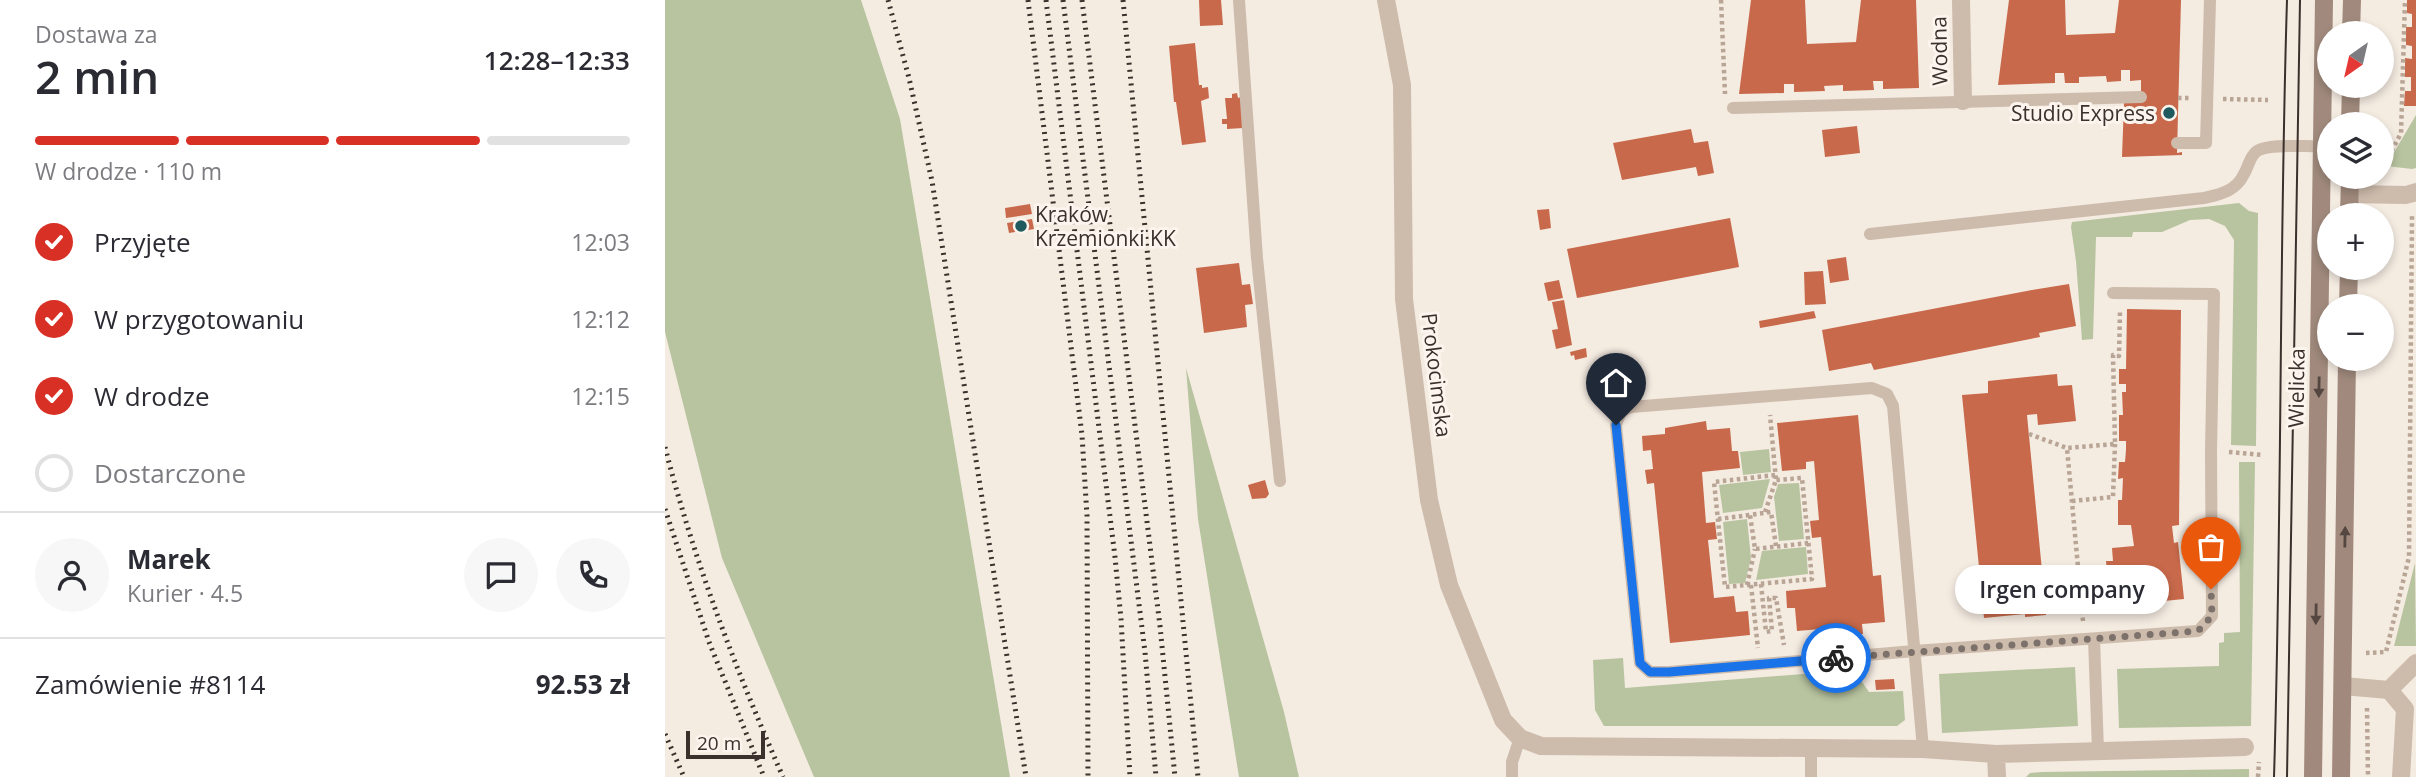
<!DOCTYPE html>
<html lang="pl">
<head>
<meta charset="utf-8">
<style>
  :root { --surface:#fff; --page:#f7f7f7; --text:#2b2b33; --muted:#7c7c81; --line:#e1e1e2; --accent:#d93025 }
  body { margin:0; font-family:"Open Sans",sans-serif; background:var(--page); color:var(--text); height:100vh; display:flex; flex-direction:column; font-size:26px; white-space:nowrap }
  * { box-sizing:border-box; margin:0 }
  p { font-size:23px; color:var(--muted) }
  .icon { flex:none; width:38px; height:38px; fill:none; stroke:currentColor; stroke-width:2; stroke-linecap:round; stroke-linejoin:round }
  .map { position:relative; flex:1; overflow:hidden }
  .details { display:flex; flex-direction:column; background:var(--surface); width:665px }
  .details>* { flex:none }
  .needle { width:46px; rotate:214deg }
  .controls { position:absolute; left:1652px; top:21px; display:grid; gap:14px }
  .controls a { display:grid; place-items:center; width:77px; height:77px; border-radius:50%; background:var(--surface); box-shadow:0 4px 10px #0003; font-size:35px }
  .scale { position:absolute; left:21px; bottom:18px; width:79px; box-sizing:border-box; padding-left:7px; border:4px solid #3b302b; border-top:0; font-size:19px; line-height:24px; white-space:nowrap; color:#3b302b; -webkit-text-stroke:5px #fbf5ee; paint-order:stroke }
  .pin { position:absolute; display:grid; place-items:center; width:60px; height:60px; color:#fff; margin:-72px -30px; border-radius:50% 50% 50% 0; rotate:-45deg; box-shadow:0 0 7px #0007 }
  .pin .icon { rotate:45deg }
  .courier { position:absolute; display:grid; place-items:center; width:70px; height:70px; margin:-35px; border:5px solid #1a73e8; border-radius:50%; background:#fff; color:#222; box-shadow:0 2px 9px #0007 }
  .bubble { position:absolute; height:49px; border-radius:24px; background:var(--surface); box-shadow:0 4px 10px #0003; font-size:23px; font-weight:600; line-height:49px; text-align:center }
  .headline em { font-style:normal; font-weight:600 }
  .headline div { display:flex; flex-direction:column-reverse }
  .headline { display:flex; align-items:center; justify-content:space-between; height:119px; padding:0 35px }
  h1 { font-size:46px; font-weight:600; line-height:52px }
  .bar { display:grid; grid-template-columns:repeat(4,1fr); gap:10px 7px; align-content:center; height:84px; padding:0 35px }
  .bar i { height:9px; border-radius:5px; background:var(--line) }
  .bar .current { background:var(--accent) }
  .bar p { grid-column:span 4 }
  .line { display:flex; align-items:center; gap:18px; padding:0 35px; border-top:2px solid var(--line) }
  .line div { flex:1 }
  .round { display:grid; place-items:center; flex:none; width:74px; height:74px; border-radius:37px; background:var(--page) }
  ol { padding:0 35px; list-style:none }
  li { display:flex; align-items:center; gap:21px; height:77px }
  li p { margin-inline-start:auto }
  li .icon { padding:7px; border-radius:50%; background:var(--accent); color:#fff; stroke-width:4 }
  li:last-child { color:var(--muted) }
  li i { width:38px; height:38px; border:4px solid var(--line); border-radius:50% }
  main { display:flex; flex:1; min-height:0 }
  .map>svg:first-child { display:block }
  .green { fill:#b8c4a0 }
  .building { fill:#c8694b }
  .lines { fill:none; stroke-linecap:round; stroke-linejoin:round }
  .path { stroke:#b9a596; stroke-width:4.5; stroke-dasharray:3.5 3.5; stroke-linecap:butt }
  .service { stroke:#cdbbac; stroke-width:12 }
  .minor { stroke:#cdbbac; stroke-width:18 }
  .secondary { stroke:#a18a7d; stroke-width:18 }
  .tram { stroke:#3b302b; stroke-width:2 }
  .rail { stroke:#3b302b; stroke-width:5; stroke-dasharray:2 5; stroke-linecap:butt }
  .oneway { fill:#544640 }
  .done { stroke:#7c716b; stroke-width:7; stroke-dasharray:0 12.6 }
  .route { stroke:#1a73e8; stroke-width:9 }
  .poi-dot { fill:#1f5a5e; stroke:#fbf5ee; stroke-width:2.5 }
  .labels { text-anchor:middle; dominant-baseline:central; stroke-width:6; stroke-linejoin:round; paint-order:stroke }
  .street-label { font-size:21px; fill:#3b302b; stroke:#fbf5ee }
  .poi-label { font-size:21px; fill:#3b302b; stroke:#fbf5ee; text-anchor:end }
</style>
</head>
<body>
<main>
<section class="details">
<div class="headline"><div><h1>2 min</h1><p>Dostawa za</p></div><em>12:28–12:33</em></div>
<div class="bar"><i class="current"></i><i class="current"></i><i class="current"></i><i></i><p>W drodze · 110 m</p></div>
<ol>
<li><svg class="icon" aria-label="check" viewBox="0 0 24 24"><path d="M5 12l5 5 9-10"/></svg>Przyjęte<p>12:03</p></li>
<li><svg class="icon" aria-label="check" viewBox="0 0 24 24"><path d="M5 12l5 5 9-10"/></svg>W przygotowaniu<p>12:12</p></li>
<li><svg class="icon" aria-label="check" viewBox="0 0 24 24"><path d="M5 12l5 5 9-10"/></svg>W drodze<p>12:15</p></li>
<li><i></i>Dostarczone</li>
</ol>
<div class="line" style="height:126px"><a class="round"><svg class="icon" aria-label="person" viewBox="0 0 24 24"><circle cx="12" cy="8" r="4"/><path d="M4 21q1-7 8-7t8 7"/></svg></a><div><b>Marek</b><p>Kurier · 4.5</p></div><a class="round"><svg class="icon" aria-label="chat" viewBox="0 0 24 24"><path d="M4 5h16v11H9l-5 4z"/></svg></a><a class="round"><svg class="icon" aria-label="phone" viewBox="0 0 24 24"><path d="M5 4h4l2 5-3 2q2 4 5 5l2-3 5 2v4C11 20 4 13 5 4z"/></svg></a></div>
<div class="line" style="height:91px"><div>Zamówienie #8114</div><b>92.53 zł</b></div>
</section>
<div class="map">
<svg width="1751" height="777" viewBox="0 0 1751 777">
  <rect width="100%" height="100%" fill="#f4ebe1"/>
  <!-- green -->
  <path class="green" d="M0,0h196l39,119 110,658h-196l-92,-219 -57,-226z
    M1751,115v53l-4,1 -26,-3z
    M1574,203l10,8 9,2 -2,233 -25,-1 3,-205 -9,-14 -16,-7 -19,1 -28,12h-29l-1,5h-36l-3,102 -11,1 -6,-79 -5,-34 1,-5z
    M521,368l98,344 15,65h-60l-41,-258z
    M1104,449l2,23 -28,3 -3,-23z
    M1574,462h16l-4,264 -132,2 -2,-59 102,-3v-23l5,-1v-9l16,-1z
    M1105,479l-8,29 -39,5 -4,-28z
    M1134,483l5,56 -25,2 -5,-44 4,-13z
    M1082,519l4,39 -6,25 -16,1 -6,-62z
    M1141,547l2,27 -52,6 6,-29z
    M1750,563l1,83h-22z
    M958,658l2,30 229,-18 15,22 34,-1 2,29 -8,6h-293l-9,-16 -2,-50z
    M1410,667l3,59 -136,7 -3,-59z
    M1584,769v8h-223l4,-4 12,-1z"/>
  <!-- building -->
  <path class="building" d="M534,0h22l2,25 -23,1z
    M1086,0h54l2,44 49,-2 5,-42h55l3,88 -36,1v-8h-10l1,9 -31,1v-6l-19,1 1,5 -31,1v-8h-10v9l-45,1z
    M1344,0h56l1,35 49,-2 4,-33h62l-4,153 5,-1v3l-60,2 2,-54h17v-23l-11,1v-11h-9v11l-14,1 -1,-6 -27,1v6h-14l-1,-10h-9v10l-57,2z
    M1742,0h9v106h-12l1,-15h6v-14h-6v-19l7,1v-13l-6,-1v-18h6v-13l-5,-1z
    M530,43l4,42h3v3l6,-1 1,11 -8,3 5,41 -24,3 -6,-43h-2l-5,-56z
    M572,93l1,5 3,-1 2,31 -16,1v-5h-5v-5h5l-2,-21h7v-4z
    M1192,126l3,27 -35,4 -3,-27z
    M1026,129l3,14 14,-2 6,32 -16,3 -2,-9 -74,13 -9,-37z
    M365,204l2,10 -26,4 -1,-10z
    M884,209l2,19 -11,2 -3,-20z
    M1065,218l9,49 -162,31 -10,-49z
    M367,219l2,10 -25,4 -2,-10z
    M1181,257l3,23 -19,3 -3,-23z
    M574,263l3,22 8,-1 3,20 -8,1 2,22 -43,6 -8,-65z
    M1158,271l3,33 -21,1 -1,-33z
    M894,280l4,18 -15,3 -4,-18z
    M1404,284l7,42 -37,7 1,4 -166,33 -3,-7 -42,8 -7,-41 210,-40z
    M899,300l8,45 -16,4 -4,-19 6,-1 -6,-27z
    M1462,309l54,1 -2,215 -7,1 2,17 4,-1 6,57 -40,4 -2,-14 -8,1 1,14 -25,2 -4,-45h7l-1,-13 22,-2 -3,-21h-13v-25h4l1,-22 -5,1 1,-17h6l1,-12v-9h-7v-26h4l-1,-23h4v-8h-7v-15h7z
    M1149,311l2,7 -56,10 -1,-7z
    M921,348l1,9 -12,3 -1,-5 -3,1 -1,-4z
    M1392,374l1,12 14,-1 4,36 -38,4 -1,-11 -10,1 16,166 26,-3 1,10 -12,2 2,21 -14,1v3l-21,2v-3l-41,4 -22,-223 26,-2v-12z
    M1193,415l15,161 8,-1 4,47 -23,2 1,10 -41,4 -1,-9 -24,2 -2,-23h-8l-1,-17 40,-4 -5,-50 -9,1 -2,-17 9,-1 -5,-59 -8,1v7l-24,2 -5,-48z
    M1041,421l1,9 23,-2 2,23h6l2,17 -38,4 4,51 9,-1 2,17 -9,1 6,58 20,-2 2,16 12,-1 2,24 -80,8 -16,-160 -7,1 -2,-14 8,-1 -2,-19 -8,1 -1,-15 23,-2v-6z
    M600,480l4,14 -3,4 -14,1 -4,-14z
    M1229,679l1,10 -19,1 -1,-10z"/>
  <g class="lines">
    <!-- path -->
    <path class="path" d="M1056,0l4,94
      M1513,98h12
      M1558,99l45,1
      M1717,170l19,-37 4,-133
      M1364,434l38,14
      M1564,452l34,3
      M1110,475l-61,7 11,105 87,-8 -10,-101 -26,2
      M1407,501l41,-4 2,-53
      M1100,512l11,-32 -6,-65
      M1053,519l32,-4
      M1111,546l-5,-34 -21,3 5,34 54,-6
      M1096,584l5,48 6,-1 -3,-33h7l8,47
      M1082,585l8,-36
      M1086,585l7,63
      M1418,621l-16,-173 48,-4 -2,-89 6,1 1,-45
      M1701,653l20,-1 23,-95 3,-342
      M1702,708l1,69
      M1593,777l1,-15"/>
    <!-- service -->
    <path class="service" d="M574,0l18,258 23,223
      M1068,108l408,-11
      M1512,143h29l4,-143
      M1205,234l334,-36c17,-4 32,-7 40,-24 5,-8 5,-17 13,-23 13,-8 49,-4 65,-5
      M1429,639l4,112
      M1258,749l-30,-343 -6,-12 -15,-6 -241,19c-10,3 -12,8 -15,18l24,238 10,9h19l245,-21 284,-20 14,-15 -1,-165 3,-157 -101,-1
      M1146,750v27
      M847,777v-15l8,-24"/>
    <!-- minor -->
    <path class="minor" d="M721,0l16,85 2,214 25,201 20,85 54,135 17,18 21,8 382,3 73,5
      M1296,0l2,101
      M1685,194l56,1 10,-3
      M1678,686l46,4 16,19 -4,68
      M1724,690l27,-27
      M1332,777l-1,-23 249,-7"/>
    <!-- secondary -->
    <path class="secondary" d="M1686,33l1,-33
      M1685,124l1,-38
      M1684,215l1,-38
      M1683,306l1,-38
      M1648,777l11,-777
      M1676,777l6,-418"/>
    <!-- tram -->
    <path class="tram" d="M1609,777c8,-259 5,-518 13,-777
      M1622,777l13,-777"/>
    <!-- rail -->
    <path class="rail" d="M223,0l21,78 23,103 94,596
      M363,0l54,435 5,81 1,261
      M381,0l69,557 6,62 9,158
      M398,0l82,652 11,125
      M417,0l78,626 15,151
      M458,0l75,777
      M0,447c29,114 71,223 118,330
      M0,509l44,133 55,135
      M0,734l19,43"/>
  </g>
  <!-- one-way arrows -->
  <defs><path id="oneway-solid" d="M-6-.8H1V-3.2L6.5 0L1 3.2V.8H-6Z" transform="scale(1.75)"/></defs>
  <g class="oneway">
    <use href="#oneway-solid" transform="translate(1654 387) rotate(91)"/>
    <use href="#oneway-solid" transform="translate(1680 537) rotate(-89)"/>
    <use href="#oneway-solid" transform="translate(1651 614) rotate(91)"/>
  </g>
  <g class="lines">
    <!-- done -->
    <path class="done" d="M1171,658l362,-27 14,-15 -1,-27"/>
    <!-- route -->
    <path class="route" d="M951,425l24,238 10,9h19l167,-14"/>
  </g>
  <!-- markers -->
  <g class="poi-dot">
    <circle cx="1504" cy="113" r="7"/>
    <circle cx="356" cy="226" r="7"/>
  </g>
  <g class="labels">
    <!-- street labels -->
    <g class="street-label">
      <text transform="translate(1274 51) rotate(-91)">Wodna</text>
      <text transform="translate(772 375) rotate(83)">Prokocimska</text>
      <text transform="translate(1631 388) rotate(-89)">Wielicka</text>
    </g>
    <!-- poi labels -->
    <g class="poi-label">
      <text x="1490" y="113">Studio Express</text>
      <text x="370" y="214" text-anchor="start">Kraków<tspan x="370" dy="24">Krzemionki KK</tspan></text>
    </g>
  </g>
</svg>
<div class="controls">
<a><svg class="needle" viewBox="-14 -14 28 28"><path d="M0-13l5 13h-10z" fill="#e53935"/><path d="M0 13l5-13h-10z" fill="#7c7c81"/></svg></a>
<a><svg class="icon" aria-label="layers" viewBox="0 0 24 24"><path d="M12 4l9 5-9 5-9-5zM3 14l9 5 9-5"/></svg></a>
<a>+</a>
<a>−</a>
</div>
<div class="scale">20 m</div>
<div class="pin" style="left:1546px;top:589px;background:#ea580c"><svg class="icon" aria-label="bag" viewBox="0 0 24 24"><path d="M5 8h14l-1 12H6zM9 8a3 3 0 0 1 6 0"/></svg></div>
<div class="pin" style="left:951px;top:425px;background:#1f2937"><svg class="icon" aria-label="home" viewBox="0 0 24 24"><path d="M3 11l9-7 9 7M6 9v11h12V9"/></svg></div>
<div class="courier" style="left:1171px;top:658px"><svg class="icon" aria-label="bike" viewBox="0 0 24 24"><circle cx="6" cy="16" r="4"/><circle cx="18" cy="16" r="4"/><path d="M6 16l4-8h5l3 8M10 8l3 8H6M13 5h3"/></svg></div>
<div class="bubble" style="left:1290px;top:565px;width:214px">Irgen company</div>
</div>
</main>
</body>
</html>
